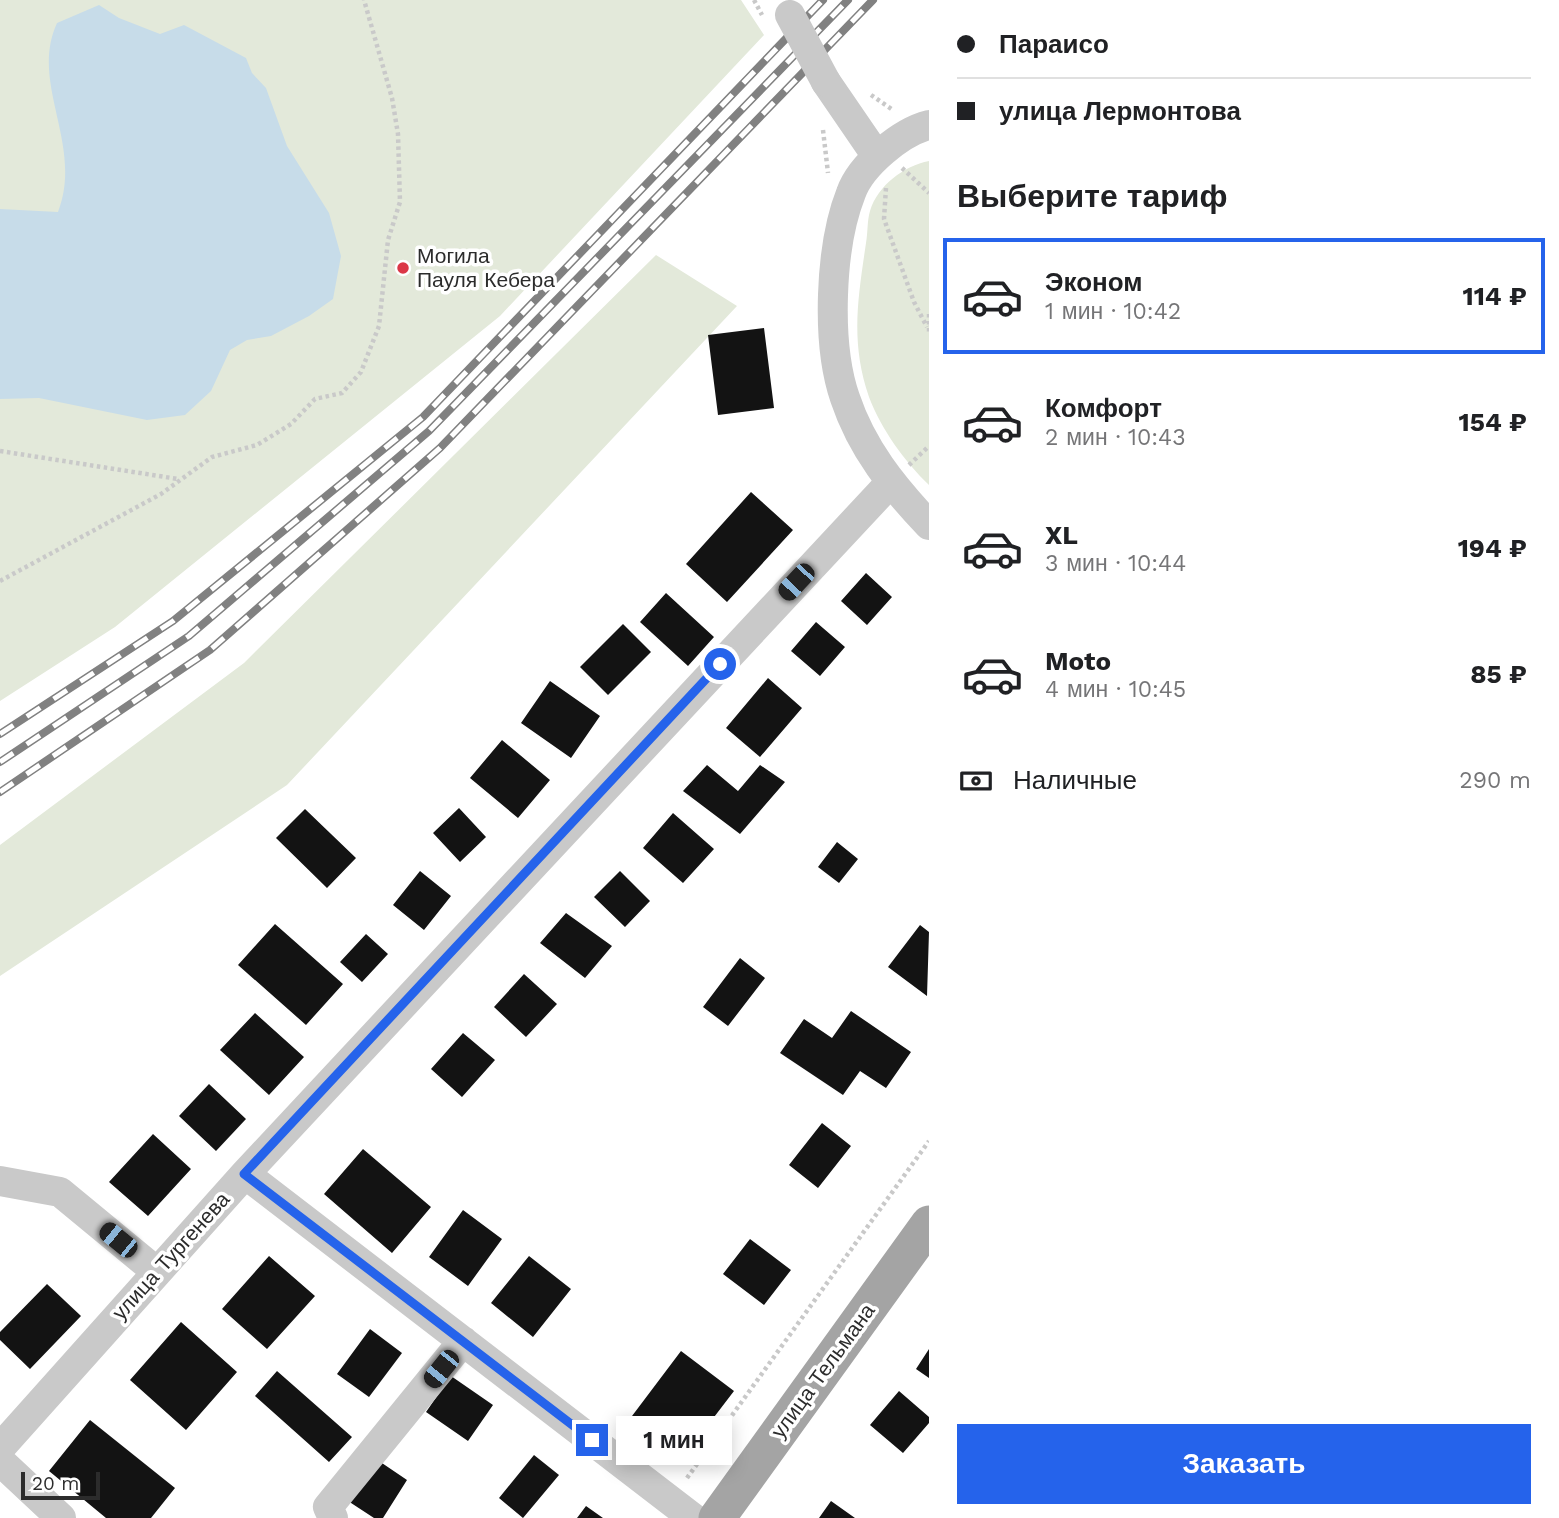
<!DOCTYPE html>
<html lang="ru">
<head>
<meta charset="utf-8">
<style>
	:root { --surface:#fff; --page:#f2f2f2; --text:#202124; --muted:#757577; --line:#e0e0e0; --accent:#2563eb }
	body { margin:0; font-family:"Work Sans",sans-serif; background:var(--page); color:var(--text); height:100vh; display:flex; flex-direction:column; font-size:26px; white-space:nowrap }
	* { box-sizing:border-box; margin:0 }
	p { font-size:23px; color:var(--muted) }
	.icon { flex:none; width:38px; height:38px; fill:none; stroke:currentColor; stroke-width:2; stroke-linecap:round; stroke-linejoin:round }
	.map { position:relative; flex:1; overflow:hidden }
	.details { display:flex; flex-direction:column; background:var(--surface); width:630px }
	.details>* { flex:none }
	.hud { display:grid; align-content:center; height:154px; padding:0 28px; background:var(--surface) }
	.scale { position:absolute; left:21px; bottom:18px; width:79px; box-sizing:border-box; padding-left:7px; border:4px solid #2c2c2c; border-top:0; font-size:19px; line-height:24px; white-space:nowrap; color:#2c2c2c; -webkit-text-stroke:5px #fff; paint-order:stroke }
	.end { position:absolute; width:32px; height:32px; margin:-16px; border:9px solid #2563eb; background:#fff; box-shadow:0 0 0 4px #fff }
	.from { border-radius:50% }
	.bubble { position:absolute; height:49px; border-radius:0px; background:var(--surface); box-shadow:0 4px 18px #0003; font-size:23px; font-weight:700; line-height:49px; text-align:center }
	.car { position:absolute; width:21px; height:42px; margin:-21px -10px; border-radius:9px; box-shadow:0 0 5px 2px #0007; background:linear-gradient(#222 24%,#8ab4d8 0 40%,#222 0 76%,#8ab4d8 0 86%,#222 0) }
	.hud b { display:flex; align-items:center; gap:24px; height:66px; font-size:26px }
	.hud b+b { border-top:2px solid var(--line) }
	.hud i { width:18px; height:18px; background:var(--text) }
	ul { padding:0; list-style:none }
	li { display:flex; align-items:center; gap:21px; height:116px; margin:0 14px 10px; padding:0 14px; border:4px solid transparent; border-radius:0px }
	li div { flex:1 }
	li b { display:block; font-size:26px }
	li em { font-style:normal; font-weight:700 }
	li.on { border-color:var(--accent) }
	li>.icon { width:63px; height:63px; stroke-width:1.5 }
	h2 { padding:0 28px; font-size:32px; line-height:84px }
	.pay { display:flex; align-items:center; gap:18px; height:77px; padding:0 28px; font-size:26px }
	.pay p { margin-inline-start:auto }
	.action { display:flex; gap:14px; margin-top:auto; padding:14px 28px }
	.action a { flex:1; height:80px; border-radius:0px; background:var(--accent); color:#fff; font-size:28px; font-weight:700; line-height:80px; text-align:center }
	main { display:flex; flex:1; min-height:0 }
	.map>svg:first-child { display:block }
	.green { fill:#e3e9da }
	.water { fill:#c7dce9 }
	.building { fill:#131313 }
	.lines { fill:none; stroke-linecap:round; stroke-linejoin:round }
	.path { stroke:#c9c9c9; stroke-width:4.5; stroke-dasharray:3.5 3.5; stroke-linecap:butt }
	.minor { stroke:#c9c9c9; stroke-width:30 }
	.major { stroke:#a4a4a4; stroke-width:37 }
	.rail-casing { stroke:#818181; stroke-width:8 }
	.rail { stroke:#fff; stroke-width:5; stroke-dasharray:16; stroke-linecap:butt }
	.minor-bridge { stroke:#c9c9c9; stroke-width:30 }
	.route { stroke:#2563eb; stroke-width:9 }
	.poi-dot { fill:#db3747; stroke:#fff; stroke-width:2.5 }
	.labels { text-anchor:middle; stroke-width:7; stroke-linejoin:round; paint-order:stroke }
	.poi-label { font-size:21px; fill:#2c2c2c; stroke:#fff; text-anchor:start }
	.street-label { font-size:21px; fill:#2c2c2c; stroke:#fff }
</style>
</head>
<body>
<main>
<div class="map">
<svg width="929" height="1518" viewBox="0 0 929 1518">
	<rect width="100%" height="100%" fill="#fff"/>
	<path class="green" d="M0 0H741L764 35 500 316 115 627 0 701Z
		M929 161V485C905 462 881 429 869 397 850 342 858 298 866 243 868 232 867 221 870 211 878 185 904 166 929 161Z
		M656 255 737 306 287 785 0 976V845L244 663Z"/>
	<path class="water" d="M99 5 119 18 160 34 184 25 246 58 252 73 266 88 287 146 329 213 341 256 333 299 309 316 271 336 247 340 230 350 211 391 185 415 147 420 39 398 0 399V209L58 212C84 144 29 84 57 23Z"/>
	<path class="building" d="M764 328 774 408 718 415 708 335Z
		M751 492 793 530 727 602 686 564Z
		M866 573 892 597 867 625 841 601Z
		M666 593 714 637 688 666 640 622Z
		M816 622 845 647 820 676 791 651Z
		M623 624 651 652 608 695 580 667Z
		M768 678 802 708 760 757 726 728Z
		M550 681 600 716 571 758 521 723Z
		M502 740 550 780 518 818 470 778Z
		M707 765 738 791 760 765 785 782 740 834 683 791Z
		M459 808 486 837 460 862 433 833Z
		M305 809 356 858 327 888 276 838Z
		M673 813 714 849 683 883 643 848Z
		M837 842 858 859 839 883 818 867Z
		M420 871 451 896 424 930 393 905Z
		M620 871 650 901 625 927 594 897Z
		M566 913 612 946 585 978 540 943Z
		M275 924 343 984 306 1025 238 965Z
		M920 925 929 932 927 996 888 967Z
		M366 934 388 954 362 982 340 962Z
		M740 958 765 978 728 1026 703 1007Z
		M524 974 557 1004 526 1037 494 1007Z
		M851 1011 911 1052 886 1088 860 1071 843 1095 780 1053 804 1019 832 1038Z
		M255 1013 304 1057 269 1095 220 1050Z
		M463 1033 495 1060 462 1097 431 1069Z
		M209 1084 246 1119 216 1151 179 1116Z
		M822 1123 851 1146 818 1188 789 1165Z
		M153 1134 191 1169 148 1216 109 1182Z
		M363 1149 431 1207 392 1253 324 1194Z
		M463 1210 502 1239 468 1286 429 1257Z
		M750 1239 791 1270 764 1305 723 1274Z
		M269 1256 315 1296 267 1349 222 1309Z
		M529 1256 571 1289 533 1337 491 1303Z
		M47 1284 81 1316 30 1369 0 1340V1332Z
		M181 1322 237 1372 186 1430 130 1380Z
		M370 1329 402 1353 369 1397 337 1374Z
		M929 1349V1378L916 1369Z
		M681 1351 734 1391 682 1459 629 1420Z
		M277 1371 352 1437 329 1462 255 1396Z
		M451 1376 493 1405 468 1441 426 1412Z
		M899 1391 929 1417V1423L903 1453 870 1425Z
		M90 1420 175 1488 151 1518H106L49 1471Z
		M534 1455 559 1475 523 1518 499 1498Z
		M376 1459 407 1480 383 1518H374L348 1501Z
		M831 1501 855 1518H819Z
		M586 1506 603 1518H577Z"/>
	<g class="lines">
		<path class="path" d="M754 0 762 15
			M871 95 893 110
			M823 130 828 173
			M902 168 929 193
			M886 188 884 219 914 302 927 327
			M929 314V333
			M0 451 178 479
			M909 465 929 446
			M0 581 161 494 212 457 257 445 291 424 315 399 342 393 361 372 379 326 388 240 400 202 398 134 392 98 364 0
			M687 1478 929 1141"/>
		<path class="minor" d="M826 82 876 155
			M929 125C901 132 861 165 851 193 830 246 826 343 845 398 862 449 893 487 929 525
			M245 1174 693 1518
			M0 1181 60 1192 157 1272
			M0 1448 245 1174 890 483
			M0 1461 61 1518
			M333 1518 328 1507 463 1341"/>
		<path class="major" d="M717 1518 929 1224"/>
		<g class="rail-casing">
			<path id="rail" d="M0 734 173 621 423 417 823 0
				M0 762 189 636 429 431 848 0
				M0 792 210 650 440 448 873 0"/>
		</g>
		<use href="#rail" class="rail"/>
		<path class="minor-bridge" d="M790 15 826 82"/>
	</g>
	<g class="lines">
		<path class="route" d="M592 1440 244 1174 720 664"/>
	</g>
	<circle class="poi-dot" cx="403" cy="268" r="7"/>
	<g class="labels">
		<g class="poi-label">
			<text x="417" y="263">Могила<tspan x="417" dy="24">Пауля Кебера</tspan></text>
		</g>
		<g class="street-label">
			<text transform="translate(171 1256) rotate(-48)" y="7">улица Тургенева</text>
			<text transform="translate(823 1371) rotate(-54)" y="7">улица Тельмана</text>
		</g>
	</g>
</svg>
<div class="scale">20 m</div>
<i class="end from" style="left:720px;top:664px"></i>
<i class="end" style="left:592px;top:1440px"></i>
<div class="bubble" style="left:616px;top:1416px;width:116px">1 мин</div>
<i class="car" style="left:796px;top:582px;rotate:223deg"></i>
<i class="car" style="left:118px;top:1240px;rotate:309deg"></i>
<i class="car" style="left:441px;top:1369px;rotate:219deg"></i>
</div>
<section class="details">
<div class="hud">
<b><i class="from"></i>Параисо</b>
<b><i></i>улица Лермонтова</b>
</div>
<h2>Выберите тариф</h2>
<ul>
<li class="on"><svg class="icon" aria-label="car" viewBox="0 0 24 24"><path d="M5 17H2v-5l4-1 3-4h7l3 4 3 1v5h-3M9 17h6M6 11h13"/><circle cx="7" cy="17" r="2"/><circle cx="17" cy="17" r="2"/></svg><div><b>Эконом</b><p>1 мин · 10:42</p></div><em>114 ₽</em></li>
<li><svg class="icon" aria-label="car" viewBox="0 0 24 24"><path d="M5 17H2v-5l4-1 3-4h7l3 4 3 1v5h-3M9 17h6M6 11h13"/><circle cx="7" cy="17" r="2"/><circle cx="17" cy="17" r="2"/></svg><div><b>Комфорт</b><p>2 мин · 10:43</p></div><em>154 ₽</em></li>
<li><svg class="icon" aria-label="car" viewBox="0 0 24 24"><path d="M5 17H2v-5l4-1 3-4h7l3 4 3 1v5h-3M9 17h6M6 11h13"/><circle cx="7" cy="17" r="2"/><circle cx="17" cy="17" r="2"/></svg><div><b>XL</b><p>3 мин · 10:44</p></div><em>194 ₽</em></li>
<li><svg class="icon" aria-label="car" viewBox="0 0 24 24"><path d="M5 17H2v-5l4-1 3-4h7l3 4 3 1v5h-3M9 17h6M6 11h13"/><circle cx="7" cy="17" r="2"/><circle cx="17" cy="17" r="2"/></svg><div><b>Moto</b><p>4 мин · 10:45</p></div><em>85 ₽</em></li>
</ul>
<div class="pay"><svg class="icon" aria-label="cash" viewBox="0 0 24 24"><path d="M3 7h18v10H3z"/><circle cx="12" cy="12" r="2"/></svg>Наличные<p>290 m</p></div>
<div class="action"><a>Заказать</a></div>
</section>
</main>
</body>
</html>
